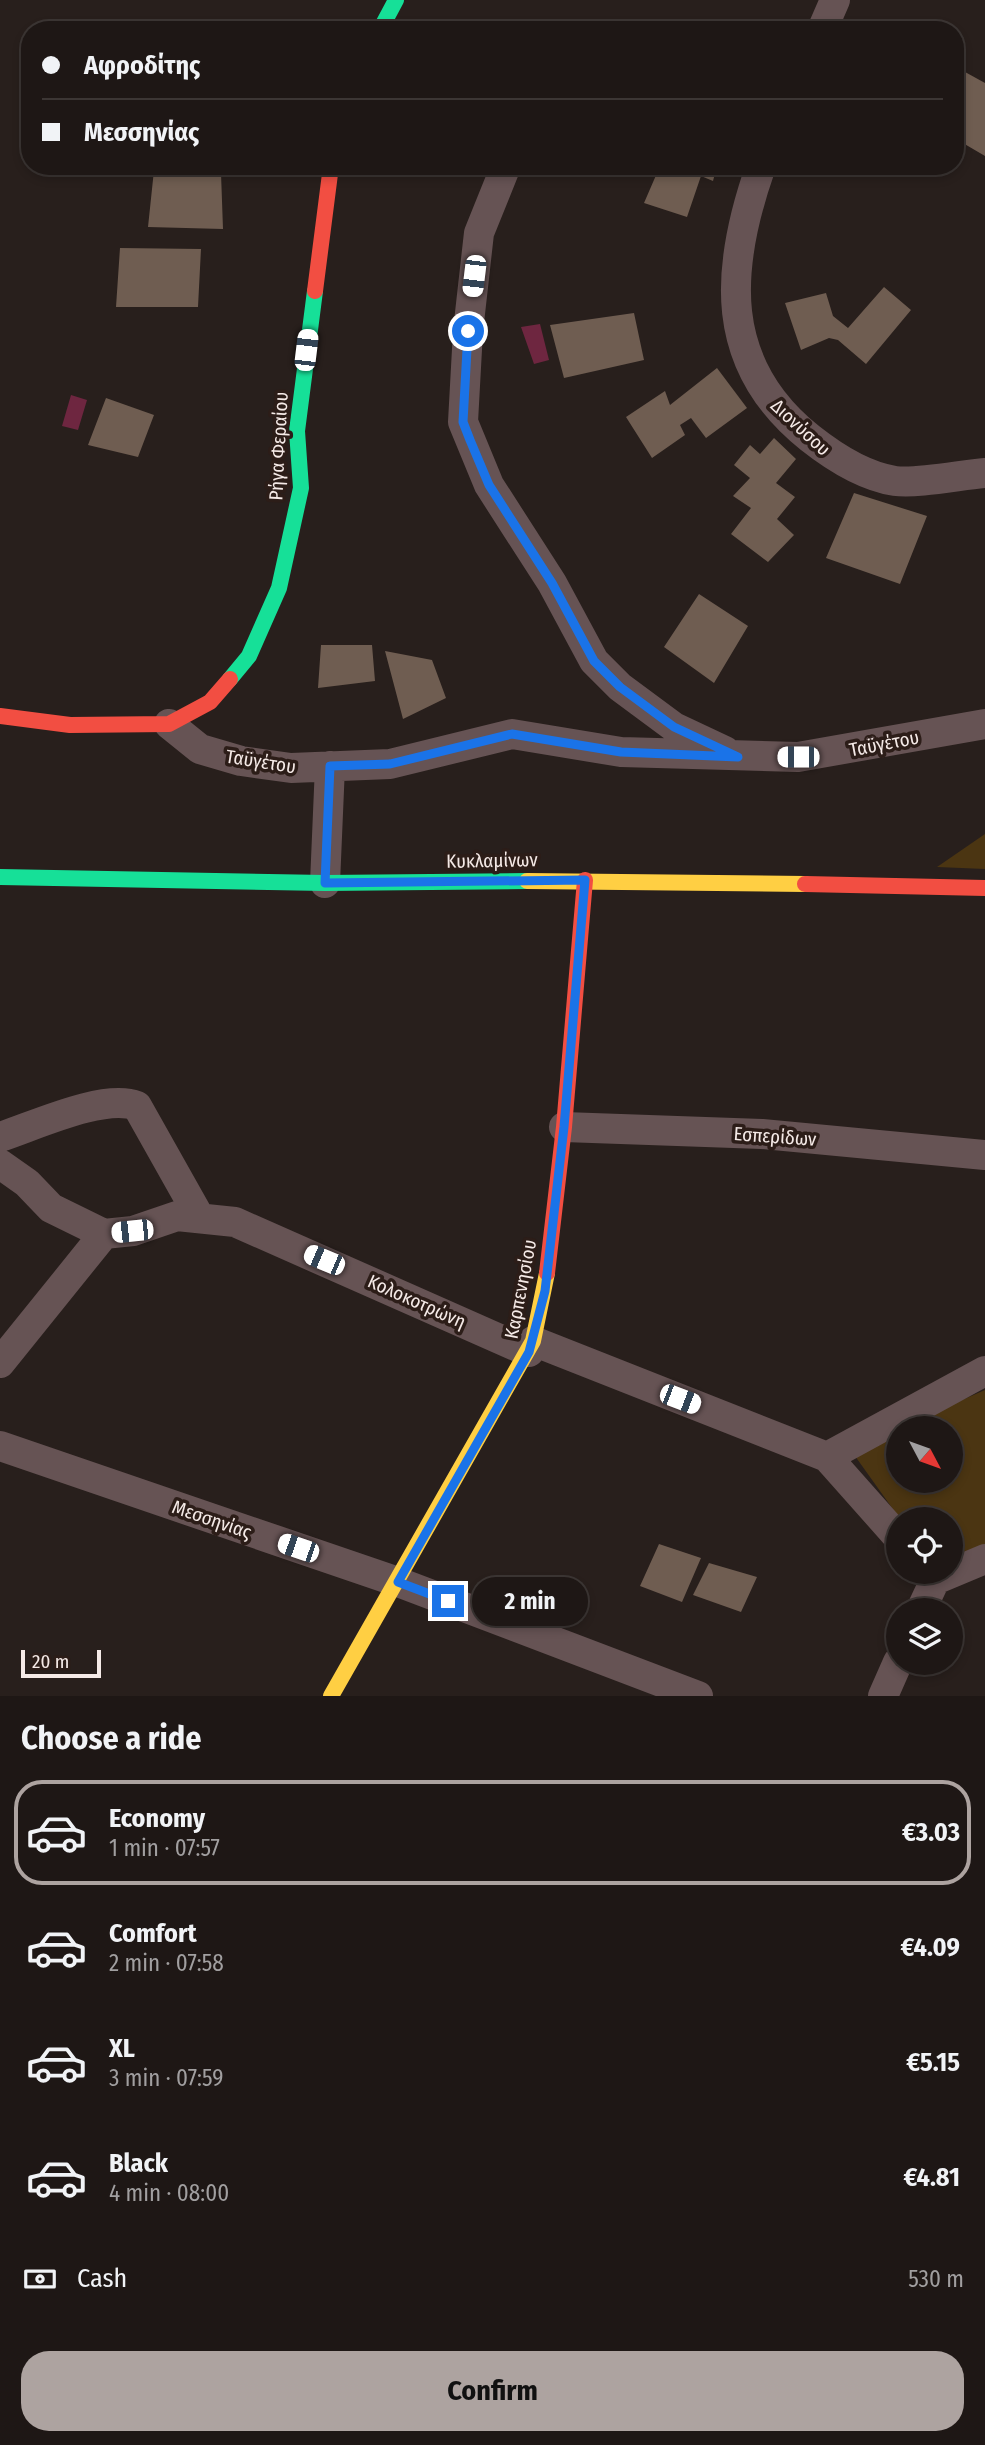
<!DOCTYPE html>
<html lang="en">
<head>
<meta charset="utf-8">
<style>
	:root { --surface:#1e1715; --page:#2b2422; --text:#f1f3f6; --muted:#a19fa0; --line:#3c3634; --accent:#ada3a0 }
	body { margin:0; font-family:"Fira Sans Condensed",sans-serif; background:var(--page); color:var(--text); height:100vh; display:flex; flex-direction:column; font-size:26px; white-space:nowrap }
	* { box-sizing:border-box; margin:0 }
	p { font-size:23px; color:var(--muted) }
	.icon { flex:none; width:38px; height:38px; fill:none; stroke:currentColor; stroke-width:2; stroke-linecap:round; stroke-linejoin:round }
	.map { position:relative; height:1696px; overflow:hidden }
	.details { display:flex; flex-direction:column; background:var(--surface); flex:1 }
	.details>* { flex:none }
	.guide { position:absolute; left:21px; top:21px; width:943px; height:154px; border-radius:28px; box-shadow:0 4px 10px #0003,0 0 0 2px var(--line); display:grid; align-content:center; height:154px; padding:0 21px; background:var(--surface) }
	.needle { width:46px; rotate:131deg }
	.controls { position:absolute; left:886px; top:1416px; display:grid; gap:14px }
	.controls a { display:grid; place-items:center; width:77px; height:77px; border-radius:50%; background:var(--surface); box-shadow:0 4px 10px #0003,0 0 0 2px var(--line); font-size:35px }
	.scale { position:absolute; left:21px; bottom:18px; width:80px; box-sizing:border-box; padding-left:7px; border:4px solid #f5eae7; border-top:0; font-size:19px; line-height:24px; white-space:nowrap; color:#f5eae7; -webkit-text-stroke:5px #2c1d18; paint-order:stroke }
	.end { position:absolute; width:32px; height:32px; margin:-16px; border:9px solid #1a73e8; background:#fff; box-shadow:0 0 0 4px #fff }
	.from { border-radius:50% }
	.bubble { position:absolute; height:49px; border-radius:24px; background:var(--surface); box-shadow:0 4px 10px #0003,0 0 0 2px var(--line); font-size:23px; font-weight:700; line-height:49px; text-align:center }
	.car { position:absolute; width:21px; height:42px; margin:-21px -10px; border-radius:9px; box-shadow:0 0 5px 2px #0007; background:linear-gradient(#fff 24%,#345 0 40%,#fff 0 76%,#345 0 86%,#fff 0) }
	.guide b { display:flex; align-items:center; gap:24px; height:66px; font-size:26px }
	.guide b+b { border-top:2px solid var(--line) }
	.guide i { width:18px; height:18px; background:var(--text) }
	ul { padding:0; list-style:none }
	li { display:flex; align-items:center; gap:21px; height:105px; margin:0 14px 10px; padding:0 7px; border:4px solid transparent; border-radius:28px }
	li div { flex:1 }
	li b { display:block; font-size:26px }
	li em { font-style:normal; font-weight:700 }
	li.selected { border-color:var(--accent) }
	li>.icon { width:63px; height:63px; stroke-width:1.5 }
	h2 { padding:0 21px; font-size:32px; line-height:84px }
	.pay { display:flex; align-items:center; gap:18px; height:77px; padding:0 21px; font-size:26px }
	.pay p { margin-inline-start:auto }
	.action { display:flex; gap:14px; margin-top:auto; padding:14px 21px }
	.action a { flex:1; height:80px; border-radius:28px; background:var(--accent); color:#111; font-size:28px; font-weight:700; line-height:80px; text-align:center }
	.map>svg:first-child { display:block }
	.green { fill:#4b3512 }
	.water { fill:#6e2640 }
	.building { fill:#6f5d51 }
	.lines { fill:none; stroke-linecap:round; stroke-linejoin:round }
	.street { stroke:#665354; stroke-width:30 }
	.fast { stroke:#16e098; stroke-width:16 }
	.slow { stroke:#ffcf43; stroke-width:16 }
	.jam { stroke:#f24e42; stroke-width:16 }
	.route { stroke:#1a73e8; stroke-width:9 }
	.labels { text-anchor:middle; stroke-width:7; stroke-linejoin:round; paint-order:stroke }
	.street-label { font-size:19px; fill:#f5eae7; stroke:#2c1d18 }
</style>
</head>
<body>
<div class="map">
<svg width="985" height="1696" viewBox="0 0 985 1696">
	<rect width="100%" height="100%" fill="#281f1c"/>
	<path class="green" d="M985 834V869L937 867Z
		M985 1390V1545L950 1557V1519H900L850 1449 898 1428V1480H950V1428H898Z"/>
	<path class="water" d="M540 324 549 360 534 364 521 327Z
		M71 395 87 400 78 430 62 426Z"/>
	<path class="building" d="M956 67 985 83V156L956 139Z
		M660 166H717L713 181 701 176 687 217 644 203Z
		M154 170 221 173 223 229 148 227Z
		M120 248 201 249 198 307H116Z
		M884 287 911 310 866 364 838 340 829 338 801 350 785 303 826 293 833 316 848 328Z
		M634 313 644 360 564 378 550 325Z
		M717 368 747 408 706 438 691 418 680 425 685 435 652 458 626 417 665 391 670 405Z
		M106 398 154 415 138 457 88 445Z
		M774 438 796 459 776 483 795 497 777 519 794 535 768 562 731 534 751 508 733 496 750 478 734 465 750 445 760 454Z
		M854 493 927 516 900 584 826 558Z
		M699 594 748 626 714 683 664 647Z
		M321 645H372L375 681 318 688Z
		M385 651 432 660 446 698 403 719Z
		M659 1544 701 1558 682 1602 640 1586Z
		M709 1563 757 1577 741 1612 693 1595Z"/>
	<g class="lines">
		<path class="street" d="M822 30 835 0
			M506 166 479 233 468 331 463 422 489 485 552 583 594 661 620 687 674 727 725 751
			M761 166C725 268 717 364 810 438 834 457 863 476 895 481 917 484 961 475 985 473
			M169 724 200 749 241 761 291 768 390 764 512 734 621 752 798 757 985 724
			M325 883 330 766
			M564 1127 762 1134 985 1155
			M0 1137C34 1126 104 1093 137 1106L200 1218
			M0 1164 27 1183 51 1208 104 1234 133 1231 177 1216 235 1222 529 1352
			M533 1341 827 1457 898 1537
			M0 1363 104 1234
			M0 1446 398 1582 698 1696
			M827 1457 985 1371
			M928 1572 935 1580 985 1559
			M921 1610 935 1580
			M883 1696 898 1662"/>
		<path class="fast" d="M380 30 396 0
			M230 679 249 656 279 588 301 488 297 431 315 291
			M0 877 325 883 527 881"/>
		<path class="slow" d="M527 881 805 884
			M331 1696 533 1341 547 1273"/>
		<path class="jam" d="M315 291 331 166
			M0 716 70 725 169 724 210 702 230 679
			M805 884 985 888
			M547 1273 564 1127 585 880"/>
	</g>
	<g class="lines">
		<path class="route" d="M448 1601 398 1582 529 1352 545 1291 564 1127 585 880 325 883 330 766 390 764 512 734 621 752 738 757 674 727 620 687 594 661 552 583 489 485 470 440 463 422 468 331"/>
	</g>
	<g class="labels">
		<g class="street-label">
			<text transform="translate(801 427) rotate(43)" y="7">Διονύσου</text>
			<text transform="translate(278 446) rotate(-87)" y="7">Ρήγα Φεραίου</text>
			<text transform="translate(884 743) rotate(-11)" y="7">Ταϋγέτου</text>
			<text transform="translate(261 761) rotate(9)" y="7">Ταϋγέτου</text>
			<text transform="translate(492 860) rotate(-1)" y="7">Κυκλαμίνων</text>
			<text transform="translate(775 1136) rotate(4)" y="7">Εσπερίδων</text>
			<text transform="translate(520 1289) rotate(-79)" y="7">Καρπενησίου</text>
			<text transform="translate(417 1301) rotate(24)" y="7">Κολοκοτρώνη</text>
			<text transform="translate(212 1519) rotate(19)" y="7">Μεσσηνίας</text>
		</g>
	</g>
</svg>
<div class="controls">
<a><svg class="needle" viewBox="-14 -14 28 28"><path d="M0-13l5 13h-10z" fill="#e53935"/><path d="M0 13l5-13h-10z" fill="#a19fa0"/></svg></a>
<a><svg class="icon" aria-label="locate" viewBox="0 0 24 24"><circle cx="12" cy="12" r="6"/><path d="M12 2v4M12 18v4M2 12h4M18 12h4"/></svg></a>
<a><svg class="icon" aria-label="layers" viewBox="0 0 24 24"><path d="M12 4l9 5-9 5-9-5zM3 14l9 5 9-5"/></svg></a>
</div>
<div class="scale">20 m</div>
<i class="end from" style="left:468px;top:331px"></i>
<i class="end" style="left:448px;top:1601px"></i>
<div class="bubble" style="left:472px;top:1577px;width:116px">2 min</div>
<i class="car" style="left:474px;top:276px;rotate:187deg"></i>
<i class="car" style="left:306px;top:350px;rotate:7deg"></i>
<i class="car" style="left:798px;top:757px;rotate:270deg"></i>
<i class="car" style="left:132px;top:1231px;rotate:264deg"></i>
<i class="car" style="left:324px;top:1260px;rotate:293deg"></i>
<i class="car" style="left:680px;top:1399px;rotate:111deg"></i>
<i class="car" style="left:298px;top:1548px;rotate:289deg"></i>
<div class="guide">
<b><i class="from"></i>Αφροδίτης</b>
<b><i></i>Μεσσηνίας</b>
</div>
</div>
<section class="details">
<h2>Choose a ride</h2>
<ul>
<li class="selected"><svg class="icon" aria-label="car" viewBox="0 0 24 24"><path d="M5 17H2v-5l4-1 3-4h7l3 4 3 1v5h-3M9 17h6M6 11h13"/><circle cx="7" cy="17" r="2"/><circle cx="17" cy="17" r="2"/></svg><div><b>Economy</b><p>1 min · 07:57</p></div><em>€3.03</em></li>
<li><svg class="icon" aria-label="car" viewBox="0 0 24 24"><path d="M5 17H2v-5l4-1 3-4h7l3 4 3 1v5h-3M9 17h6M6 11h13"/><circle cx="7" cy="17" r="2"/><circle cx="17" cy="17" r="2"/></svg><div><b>Comfort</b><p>2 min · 07:58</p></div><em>€4.09</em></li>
<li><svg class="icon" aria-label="car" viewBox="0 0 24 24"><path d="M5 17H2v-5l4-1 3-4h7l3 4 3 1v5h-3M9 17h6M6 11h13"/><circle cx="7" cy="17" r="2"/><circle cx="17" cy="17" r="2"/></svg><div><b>XL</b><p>3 min · 07:59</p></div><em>€5.15</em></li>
<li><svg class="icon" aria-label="car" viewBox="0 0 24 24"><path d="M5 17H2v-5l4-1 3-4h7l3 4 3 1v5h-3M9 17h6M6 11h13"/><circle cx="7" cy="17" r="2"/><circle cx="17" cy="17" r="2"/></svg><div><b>Black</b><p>4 min · 08:00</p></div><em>€4.81</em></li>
</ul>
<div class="pay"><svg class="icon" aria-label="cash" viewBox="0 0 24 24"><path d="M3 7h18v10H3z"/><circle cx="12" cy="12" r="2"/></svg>Cash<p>530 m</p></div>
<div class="action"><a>Confirm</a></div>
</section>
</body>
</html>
